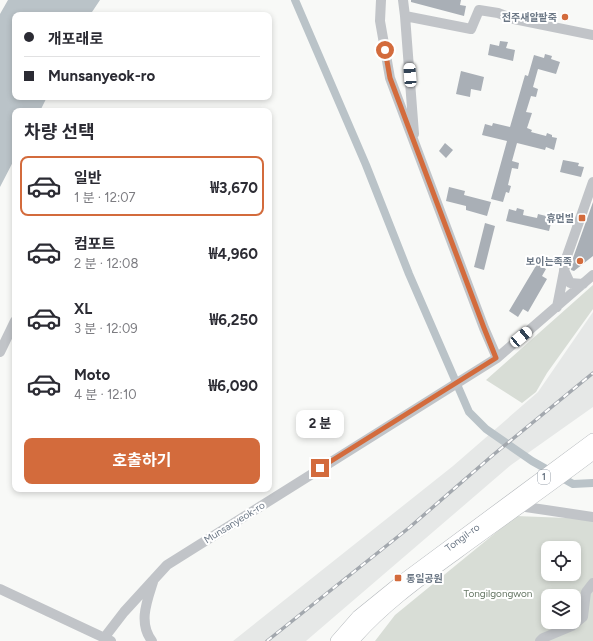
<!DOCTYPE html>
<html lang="ko">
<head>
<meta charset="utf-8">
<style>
	:root { --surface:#fff; --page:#f2f2f3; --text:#2b2b33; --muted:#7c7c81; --line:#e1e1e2; --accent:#d36b3c }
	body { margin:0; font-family:Figtree,"Noto Sans KR",sans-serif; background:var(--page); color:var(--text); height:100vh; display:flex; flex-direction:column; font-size:15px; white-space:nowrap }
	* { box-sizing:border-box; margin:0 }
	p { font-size:13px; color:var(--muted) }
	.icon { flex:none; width:22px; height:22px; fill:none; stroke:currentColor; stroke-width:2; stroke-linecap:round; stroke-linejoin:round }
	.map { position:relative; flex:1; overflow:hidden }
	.side { position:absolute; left:12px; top:108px; width:260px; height:384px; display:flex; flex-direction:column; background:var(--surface); border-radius:8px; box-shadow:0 2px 6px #0003 }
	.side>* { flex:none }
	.banner { position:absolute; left:12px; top:12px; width:260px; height:88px; border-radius:8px; box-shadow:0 2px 6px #0003; display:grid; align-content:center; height:88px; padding:0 12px; background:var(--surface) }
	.fabs { position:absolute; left:541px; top:541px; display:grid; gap:8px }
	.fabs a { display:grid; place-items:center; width:40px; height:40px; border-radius:8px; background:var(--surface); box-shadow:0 2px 6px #0003; font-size:20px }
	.end { position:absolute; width:18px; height:18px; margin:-9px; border:5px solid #d36b3c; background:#fff; box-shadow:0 0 0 2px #fff }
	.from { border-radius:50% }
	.bubble { position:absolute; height:28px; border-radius:8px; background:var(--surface); box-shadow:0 2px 6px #0003; font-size:13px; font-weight:700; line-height:28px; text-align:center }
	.car { position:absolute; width:12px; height:24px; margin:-12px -6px; border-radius:5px; box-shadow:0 0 3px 1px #0007; background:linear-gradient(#fff 24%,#345 0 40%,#fff 0 76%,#345 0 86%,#fff 0) }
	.banner b { display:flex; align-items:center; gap:14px; height:38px; font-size:15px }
	.banner b+b { border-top:1px solid var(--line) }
	.banner i { width:10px; height:10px; background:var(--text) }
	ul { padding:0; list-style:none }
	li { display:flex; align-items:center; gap:12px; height:60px; margin:0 8px 6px; padding:0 4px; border:2px solid transparent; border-radius:8px }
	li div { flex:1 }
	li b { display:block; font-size:15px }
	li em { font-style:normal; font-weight:700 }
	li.active { border-color:var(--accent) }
	li>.icon { width:36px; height:36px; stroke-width:1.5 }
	h2 { padding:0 12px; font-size:18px; line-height:48px }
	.primary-button { display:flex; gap:8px; margin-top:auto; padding:8px 12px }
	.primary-button a { flex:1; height:46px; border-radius:8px; background:var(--accent); color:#fff; font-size:16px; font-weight:700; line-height:46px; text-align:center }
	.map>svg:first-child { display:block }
	.built { fill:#e6e8e7 }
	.green { fill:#d8ddd6; fill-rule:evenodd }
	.water { fill:#bac3c8 }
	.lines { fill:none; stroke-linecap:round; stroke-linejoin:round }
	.canal { stroke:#bac3c8; stroke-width:8 }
	.building { fill:#a9afb6 }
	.major-casing { stroke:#b4b8bc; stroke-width:14 }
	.minor { stroke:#c1c4c8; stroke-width:10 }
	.major { stroke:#fff; stroke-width:13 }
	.rail-casing { stroke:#a3a8ae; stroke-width:3.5 }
	.rail { stroke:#fff; stroke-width:2; stroke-dasharray:6; stroke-linecap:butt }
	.route { stroke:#d36b3c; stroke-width:5 }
	.poi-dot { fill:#d36b3c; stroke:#fff; stroke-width:1.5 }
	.labels { text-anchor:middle; stroke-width:4; stroke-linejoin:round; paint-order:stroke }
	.shield { fill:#fff; stroke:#97a0aa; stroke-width:1 }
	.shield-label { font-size:9px; font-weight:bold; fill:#6b7785 }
	.poi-label { font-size:10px; font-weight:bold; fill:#6b7785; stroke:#fff; text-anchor:end }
	.street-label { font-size:10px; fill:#6b7785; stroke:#fff }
	.park-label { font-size:10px; fill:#667765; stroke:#fff }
</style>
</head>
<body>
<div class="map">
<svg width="593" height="641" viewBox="0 0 593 641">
	<rect width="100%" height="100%" fill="#f8f9f7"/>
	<path class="built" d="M593 312V407L511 465 306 641H233L453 466 538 392Z"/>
	<path class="green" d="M593 285V309L547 373 536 392 522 403 486 380Z
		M516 516 593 519V641H375L395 615ZM548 548H574V574H548ZM548 596H574V622H548Z"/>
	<path class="water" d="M8 0H100L90 15H15V97H47L40 111H15V158L0 187V14Z"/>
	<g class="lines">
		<path class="canal" d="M295 0 366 165 409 274 469 412 486 429 532 461 573 484 593 483"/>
	</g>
	<path class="building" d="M411 0H461L460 5 466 6 464 16 411 2Z
		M500 41 508 42 506 48 515 50 513 61 488 55 490 44 499 46Z
		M545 54 552 56 551 59 560 62 556 74 538 69 533 87 538 89 536 97 531 96 526 112 532 113 527 128 532 130 531 132 546 136 547 133 552 135V137L557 138 554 150 546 147 545 150 517 143 512 161 519 163 518 169 512 168 508 185 511 186 509 193 506 192 503 202 491 199 507 141 482 135 485 124 492 126 493 123 510 127 525 75 528 76 534 55 544 58Z
		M461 71 484 77 481 91 471 89 470 97 456 94Z
		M445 143 453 150 446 158 439 151Z
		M563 160 579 163 578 166 584 167 581 177 560 172Z
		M449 187 465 191 464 195 491 202 487 216 466 210V206L446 201Z
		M593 202V256L574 271 571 270 573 258Z
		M517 208 524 210 523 215 537 218 538 214 546 216V218L552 219 549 231 506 221 509 209 516 211Z
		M485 223 495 226 484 270 474 267Z
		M537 264 546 269 542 276 547 279 528 312 523 309 518 317 509 311Z"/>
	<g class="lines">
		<g class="major-casing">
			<path id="major" d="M337 641 358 617 400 583 593 440
				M352 641C382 606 420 579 457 552 502 519 548 487 593 453"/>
		</g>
		<path class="minor" d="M381 0 380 21 390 78 484 328 497 358
			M403 0 405 16 414 134
			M405 16 471 29 479 10 498 13 514 19 593 35
			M564 270 570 283 583 284
			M557 307 567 256 593 182
			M0 352 15 321
			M519 506 593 517
			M0 589 111 641
			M104 638 124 612 167 565 497 358 593 275
			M152 641C138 623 147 601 153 582
			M540 641 543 638 572 626 583 617 586 592 593 583"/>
		<use href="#major" class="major"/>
		<g class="rail-casing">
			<path id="rail" d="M267 641 410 527 493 455 593 373"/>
		</g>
		<use href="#rail" class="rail"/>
	</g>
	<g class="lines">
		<path class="route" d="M320 468 496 358 484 328 390 78 385 50"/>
	</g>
	<g class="poi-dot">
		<circle cx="565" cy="17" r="4"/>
		<rect x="578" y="214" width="8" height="8" rx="2"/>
		<circle cx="580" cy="261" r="4"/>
		<rect x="394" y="574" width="8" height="8" rx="2"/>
	</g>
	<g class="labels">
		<rect class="shield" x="538" y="470" width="12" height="14" rx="3"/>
		<g class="shield-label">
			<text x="544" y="480">1</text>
		</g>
		<g class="poi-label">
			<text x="557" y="21">전주새알팥죽</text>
			<text x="574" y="222">휴먼빌</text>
			<text x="572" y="265">보이는족족</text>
			<text x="406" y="582" text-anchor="start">통일공원</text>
		</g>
		<g class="street-label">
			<text transform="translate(234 522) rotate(-32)" y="4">Munsanyeok-ro</text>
			<text transform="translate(462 537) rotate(-36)" y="4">Tongil-ro</text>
		</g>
		<g class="park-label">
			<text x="498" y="597">Tongilgongwon</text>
		</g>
	</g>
</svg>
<div class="fabs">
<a><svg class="icon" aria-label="locate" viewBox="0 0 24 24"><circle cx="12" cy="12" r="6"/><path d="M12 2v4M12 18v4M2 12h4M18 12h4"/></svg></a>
<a><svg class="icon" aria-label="layers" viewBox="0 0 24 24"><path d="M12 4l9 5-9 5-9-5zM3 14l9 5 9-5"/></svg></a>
</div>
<i class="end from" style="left:385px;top:50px"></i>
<i class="end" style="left:320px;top:468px"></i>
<div class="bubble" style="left:296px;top:410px;width:48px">2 분</div>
<i class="car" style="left:410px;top:75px;rotate:356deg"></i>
<i class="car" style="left:521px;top:337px;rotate:50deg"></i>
<div class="banner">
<b><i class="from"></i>개포래로</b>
<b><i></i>Munsanyeok-ro</b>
</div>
<section class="side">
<h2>차량 선택</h2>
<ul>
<li class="active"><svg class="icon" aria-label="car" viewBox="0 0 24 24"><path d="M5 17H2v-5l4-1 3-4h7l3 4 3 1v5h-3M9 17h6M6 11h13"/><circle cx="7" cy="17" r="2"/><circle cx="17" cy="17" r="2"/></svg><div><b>일반</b><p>1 분 · 12:07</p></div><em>₩3,670</em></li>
<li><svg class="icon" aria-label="car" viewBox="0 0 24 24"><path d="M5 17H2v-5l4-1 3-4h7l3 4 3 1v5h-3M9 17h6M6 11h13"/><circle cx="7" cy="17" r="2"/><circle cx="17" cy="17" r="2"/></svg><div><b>컴포트</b><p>2 분 · 12:08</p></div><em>₩4,960</em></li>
<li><svg class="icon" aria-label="car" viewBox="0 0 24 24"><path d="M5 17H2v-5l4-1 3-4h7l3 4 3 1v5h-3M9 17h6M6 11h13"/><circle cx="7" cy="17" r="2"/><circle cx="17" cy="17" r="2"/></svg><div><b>XL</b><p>3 분 · 12:09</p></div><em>₩6,250</em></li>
<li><svg class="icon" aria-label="car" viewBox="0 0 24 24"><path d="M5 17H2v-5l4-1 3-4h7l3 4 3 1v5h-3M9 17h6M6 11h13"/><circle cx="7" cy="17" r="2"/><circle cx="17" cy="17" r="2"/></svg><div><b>Moto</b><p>4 분 · 12:10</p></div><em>₩6,090</em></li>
</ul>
<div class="primary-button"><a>호출하기</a></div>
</section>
</div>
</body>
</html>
